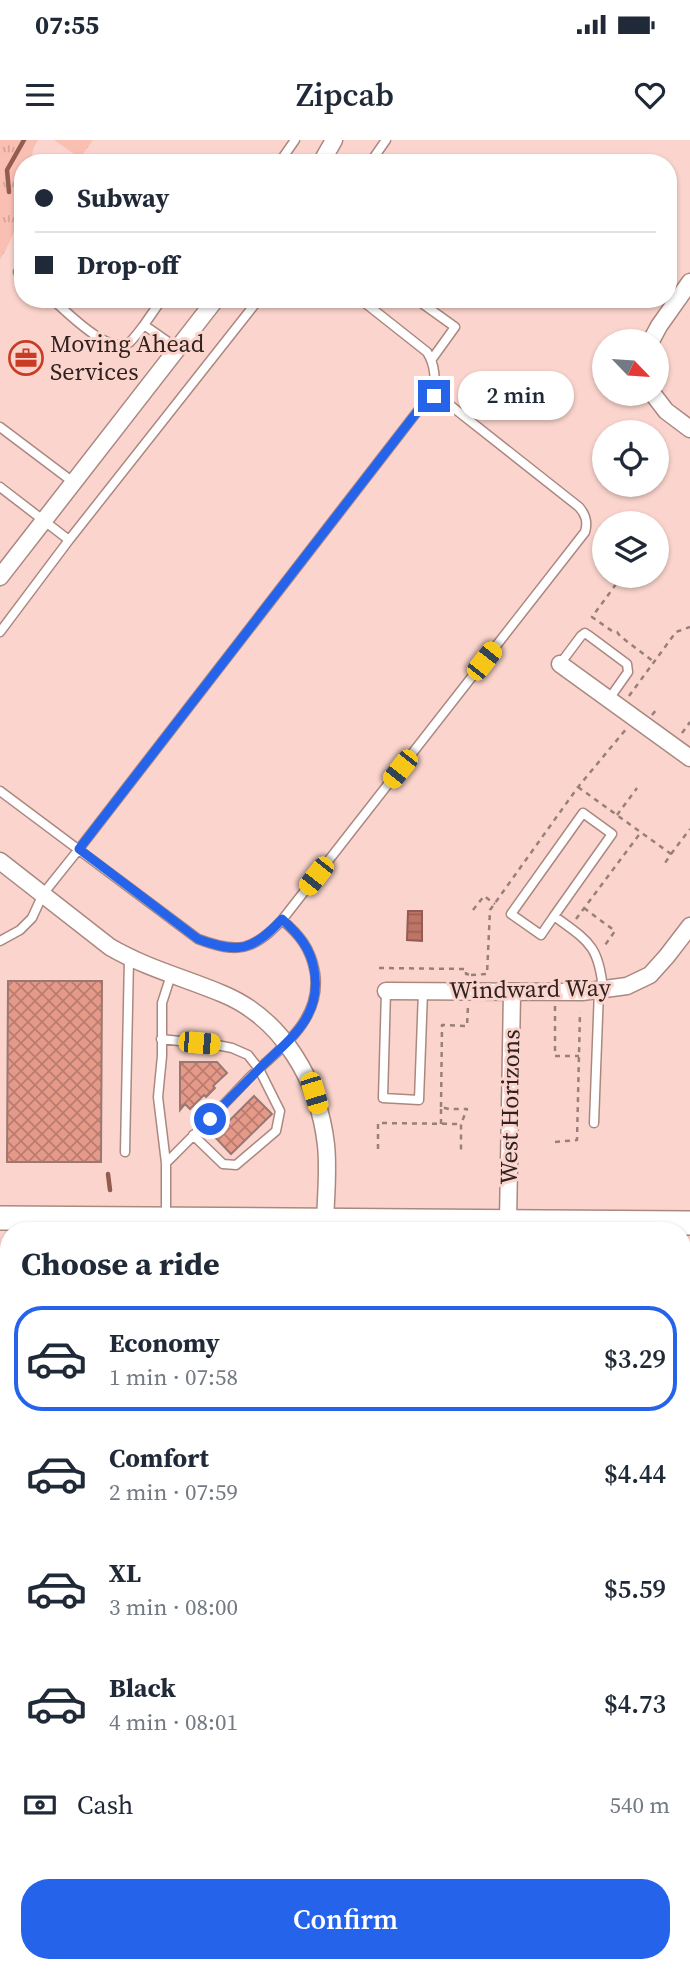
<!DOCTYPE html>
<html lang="en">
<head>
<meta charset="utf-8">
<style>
	:root { --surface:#fff; --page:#f6f6f7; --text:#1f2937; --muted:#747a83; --line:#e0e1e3; --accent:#2563eb }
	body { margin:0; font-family:"Source Serif 4",serif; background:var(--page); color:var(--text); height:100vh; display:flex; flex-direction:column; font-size:26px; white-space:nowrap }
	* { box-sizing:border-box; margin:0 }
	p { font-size:23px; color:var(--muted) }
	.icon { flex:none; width:38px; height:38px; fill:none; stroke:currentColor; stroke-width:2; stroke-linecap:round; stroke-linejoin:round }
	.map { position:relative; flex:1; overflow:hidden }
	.drawer { position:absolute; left:0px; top:1082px; width:691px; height:751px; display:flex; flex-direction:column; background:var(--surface); border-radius:28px 28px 0 0; box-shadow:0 2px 5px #0004 }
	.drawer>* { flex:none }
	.guide { position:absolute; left:14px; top:14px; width:663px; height:154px; border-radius:28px; box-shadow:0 2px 5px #0004; display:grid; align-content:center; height:154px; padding:0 21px; background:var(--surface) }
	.needle { width:46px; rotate:115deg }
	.fabs { position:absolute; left:592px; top:189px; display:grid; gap:14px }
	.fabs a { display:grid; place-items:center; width:77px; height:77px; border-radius:50%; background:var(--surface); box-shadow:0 2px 5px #0004; font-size:35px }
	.end { position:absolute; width:32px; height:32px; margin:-16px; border:9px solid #2563eb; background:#fff; box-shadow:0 0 0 4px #fff }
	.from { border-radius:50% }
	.bubble { position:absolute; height:49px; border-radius:24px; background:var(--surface); box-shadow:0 2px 5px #0004; font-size:23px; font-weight:600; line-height:49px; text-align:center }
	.car { position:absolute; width:21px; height:42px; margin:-21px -10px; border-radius:9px; box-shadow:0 0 5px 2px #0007; background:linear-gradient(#f5c518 24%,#345 0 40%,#f5c518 0 76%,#345 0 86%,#f5c518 0) }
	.guide b { display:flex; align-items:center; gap:24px; height:66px; font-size:26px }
	.guide b+b { border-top:2px solid var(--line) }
	.guide i { width:18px; height:18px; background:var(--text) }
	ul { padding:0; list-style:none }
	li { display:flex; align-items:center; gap:21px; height:105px; margin:0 14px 10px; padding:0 7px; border:4px solid transparent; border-radius:28px }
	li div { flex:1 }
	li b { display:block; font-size:26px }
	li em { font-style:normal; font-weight:600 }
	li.active { border-color:var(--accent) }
	li>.icon { width:63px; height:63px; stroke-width:1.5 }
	h2 { padding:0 21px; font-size:32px; line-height:84px }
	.pay { display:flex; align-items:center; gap:18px; height:77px; padding:0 21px; font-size:26px }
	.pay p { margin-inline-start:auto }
	.primary-button { display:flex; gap:14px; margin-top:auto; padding:14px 21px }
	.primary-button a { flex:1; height:80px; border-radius:28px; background:var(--accent); color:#fff; font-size:28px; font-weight:600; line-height:80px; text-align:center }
	.status { display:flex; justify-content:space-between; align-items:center; height:49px; padding:0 35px; background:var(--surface); direction:ltr }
	.status svg { height:19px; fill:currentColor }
	header { display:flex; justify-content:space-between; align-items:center; height:91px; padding:0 21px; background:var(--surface); font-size:32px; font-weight:600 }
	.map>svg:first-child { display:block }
	.grass { fill:url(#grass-tufts) }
	.forest { fill:url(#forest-crowns) }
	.water { fill:url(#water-rules); stroke:#935c51; stroke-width:2 }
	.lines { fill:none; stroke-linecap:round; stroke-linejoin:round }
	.stream { stroke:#935c51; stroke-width:4.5 }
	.building { fill:url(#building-cross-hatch); stroke:#9a7871; stroke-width:2 }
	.lane-casing { stroke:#aa8880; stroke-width:11 }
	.street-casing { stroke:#aa8880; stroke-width:19 }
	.secondary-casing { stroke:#aa8880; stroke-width:26 }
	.path { stroke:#997f7a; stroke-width:2.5; stroke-dasharray:5 5; stroke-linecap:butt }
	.lane { stroke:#fff; stroke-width:8 }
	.street { stroke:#fff; stroke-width:16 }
	.secondary { stroke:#fff; stroke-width:23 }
	.route { stroke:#2563eb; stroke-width:9 }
	.labels { text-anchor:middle; stroke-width:6; stroke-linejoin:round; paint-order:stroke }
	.poi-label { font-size:24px; fill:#2f221f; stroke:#fbd5cd; text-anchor:start }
	.street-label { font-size:24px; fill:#2f221f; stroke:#fbd5cd }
</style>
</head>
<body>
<div class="status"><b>07:55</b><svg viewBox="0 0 49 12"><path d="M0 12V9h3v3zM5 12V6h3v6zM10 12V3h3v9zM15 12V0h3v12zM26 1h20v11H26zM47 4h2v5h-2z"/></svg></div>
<header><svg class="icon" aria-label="menu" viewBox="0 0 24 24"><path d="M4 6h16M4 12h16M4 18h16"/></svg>Zipcab<svg class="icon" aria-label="heart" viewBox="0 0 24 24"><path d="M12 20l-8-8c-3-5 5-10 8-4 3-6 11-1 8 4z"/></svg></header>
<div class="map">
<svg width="690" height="1832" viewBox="0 0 690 1832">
	<defs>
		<pattern id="grass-tufts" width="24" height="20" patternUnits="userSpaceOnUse" patternTransform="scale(1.75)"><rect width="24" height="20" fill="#f9bfb2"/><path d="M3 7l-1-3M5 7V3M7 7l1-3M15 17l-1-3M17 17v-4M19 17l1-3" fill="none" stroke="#d6a499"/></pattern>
		<pattern id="forest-crowns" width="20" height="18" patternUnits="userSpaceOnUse" patternTransform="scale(1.75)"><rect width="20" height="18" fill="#f9bfb2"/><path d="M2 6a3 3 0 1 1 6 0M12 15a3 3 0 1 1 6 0" fill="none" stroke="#d6a499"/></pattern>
		<pattern id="water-rules" width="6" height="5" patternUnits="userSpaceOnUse" patternTransform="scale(1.75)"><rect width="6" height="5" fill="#be7566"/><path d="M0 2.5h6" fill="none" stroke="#9b6053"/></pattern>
		<pattern id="building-cross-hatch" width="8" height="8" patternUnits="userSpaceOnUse" patternTransform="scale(1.75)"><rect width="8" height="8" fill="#e59989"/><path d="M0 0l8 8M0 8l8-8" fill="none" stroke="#ba7c6f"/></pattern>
	</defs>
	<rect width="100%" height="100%" fill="#fbd5cd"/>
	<path class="grass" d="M0 0H38L34 7 30 23H23C23 57 20 91 0 119Z
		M54 0H93L80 18Z
		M20 1824H215L213 1832H19Z"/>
	<path class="forest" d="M9 1407V1824H20L19 1832H0V1581L4 1573Z
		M690 1781V1832H639L649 1824H682L683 1791Z"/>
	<path class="water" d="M408 771H422V801L407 800Z"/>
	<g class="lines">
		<path class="stream" d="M9 52 7 30 24 0
			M108 1034 110 1050
			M0 1628 9 1615
			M689 1832H690"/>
	</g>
	<path class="building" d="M8 841H102L101 1022H7Z
		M180 922H217L227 933 213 946 215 948 206 957 204 955 190 969 185 964 180 970Z
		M254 956 272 974 231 1014 214 996Z"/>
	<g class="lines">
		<g class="lane-casing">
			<path id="lane" d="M279 23 295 0
				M370 23 386 0
				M18 132 23 135
				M52 159C67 172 110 217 130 202 135 197 140 190 144 185L177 208
				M360 159 427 212C436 226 435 240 434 256
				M416 159 455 187 432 219
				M144 185 162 159
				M0 287 73 342
				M0 347 69 400
				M0 492 69 400 259 159
				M560 524 581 496 585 493 588 495 627 524 628 532 609 559
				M0 651 198 799C238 814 253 811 282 780L585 392C588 382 586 375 579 367L441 258 434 256 427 259 79 709 43 754 32 778 20 790 0 801
				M554 776 612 694 583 673 511 774 541 795 554 776C588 801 599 805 603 850
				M386 851 383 958 419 960 423 851
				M161 899 217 905 232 908 248 915 259 929 280 971 276 991 236 1025 223 1024 193 995
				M594 983 599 850
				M125 1012 129 818
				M166 1023C194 995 222 967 249 938 279 909 322 881 315 833 311 809 300 795 282 780
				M166 1075V1023L158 957 162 916V863L171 835
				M682 1133H690
				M542 1824 549 1831 554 1832
				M604 1832H613L620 1824"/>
		</g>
		<g class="street-casing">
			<path id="street" d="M321 23 334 0
				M651 201 659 186 690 142
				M653 254 666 271 690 289
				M0 437 216 159
				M560 524 690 618
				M0 721 110 807C146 828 185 838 223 854 283 879 319 942 326 1005 329 1033 325 1062 325 1090
				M386 851 582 852 627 846 650 835 667 816 690 786
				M508 1082 512 853
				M682 1544 690 1545
				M238 1832 240 1824
				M451 1832 452 1824"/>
		</g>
		<g class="secondary-casing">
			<path id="secondary" d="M0 1078 690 1083"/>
		</g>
		<path class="path" d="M622 436 592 477 612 491 617 492 620 496 654 522
			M629 556 676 492 690 487
			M652 575 657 569
			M682 593 690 582
			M578 647 671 714 665 723
			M617 675 637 648
			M671 714 690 689
			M584 768 615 791 603 808
			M473 770 484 756 495 764
			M576 779 641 692
			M379 828 466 829V834L471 835
			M471 835 487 834 490 770 578 647 627 588
			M555 866V916H579
			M441 967 442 885 467 886 468 866
			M441 984V967L449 969H467L461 984V1011
			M555 1002 577 1000 580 872
			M378 1009V983L461 984"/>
		<use href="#lane" class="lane"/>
		<use href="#street" class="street"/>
		<use href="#secondary" class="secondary"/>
	</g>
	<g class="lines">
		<path class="route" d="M210 979C226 962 243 945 260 928 290 899 323 876 314 829 310 807 298 794 282 779 253 811 238 814 198 799L79 709 427 259 434 256"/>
	</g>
	<defs>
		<g id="office-ring" transform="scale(1.75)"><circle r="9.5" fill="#fbd5cd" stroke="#c73c23" stroke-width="1.5"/><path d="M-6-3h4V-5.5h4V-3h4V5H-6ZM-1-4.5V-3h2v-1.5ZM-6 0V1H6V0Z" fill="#c73c23"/></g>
	</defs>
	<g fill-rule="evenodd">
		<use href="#office-ring" x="26" y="218"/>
	</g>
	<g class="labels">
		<g class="poi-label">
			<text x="50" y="212">Moving Ahead<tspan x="50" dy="28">Services</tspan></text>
		</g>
		<g class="street-label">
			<text transform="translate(530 849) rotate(-1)" y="8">Windward Way</text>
			<text transform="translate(510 967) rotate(-89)" y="8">West Horizons</text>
		</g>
	</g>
</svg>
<div class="fabs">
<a><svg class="needle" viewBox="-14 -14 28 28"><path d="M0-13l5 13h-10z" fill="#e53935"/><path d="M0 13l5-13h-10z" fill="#747a83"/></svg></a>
<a><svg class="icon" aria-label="locate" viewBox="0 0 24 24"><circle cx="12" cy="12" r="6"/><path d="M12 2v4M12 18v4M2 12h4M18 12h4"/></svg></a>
<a><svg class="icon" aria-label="layers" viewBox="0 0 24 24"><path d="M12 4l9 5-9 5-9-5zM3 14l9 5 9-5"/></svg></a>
</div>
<i class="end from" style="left:210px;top:979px"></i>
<i class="end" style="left:434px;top:256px"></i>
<div class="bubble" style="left:458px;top:231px;width:116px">2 min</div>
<i class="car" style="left:484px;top:521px;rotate:38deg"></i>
<i class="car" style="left:400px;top:629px;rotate:218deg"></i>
<i class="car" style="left:316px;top:736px;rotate:218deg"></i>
<i class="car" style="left:199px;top:903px;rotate:95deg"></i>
<i class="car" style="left:314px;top:953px;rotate:163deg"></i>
<div class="guide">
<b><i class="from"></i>Subway</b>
<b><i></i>Drop-off</b>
</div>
<section class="drawer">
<h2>Choose a ride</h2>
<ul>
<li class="active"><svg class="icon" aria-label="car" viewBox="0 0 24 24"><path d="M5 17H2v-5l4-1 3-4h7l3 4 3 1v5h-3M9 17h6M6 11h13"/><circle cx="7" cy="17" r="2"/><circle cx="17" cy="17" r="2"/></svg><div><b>Economy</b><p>1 min · 07:58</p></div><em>$3.29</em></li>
<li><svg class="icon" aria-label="car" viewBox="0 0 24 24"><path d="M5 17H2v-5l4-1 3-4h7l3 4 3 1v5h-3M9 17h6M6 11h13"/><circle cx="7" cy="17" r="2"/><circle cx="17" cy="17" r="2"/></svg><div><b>Comfort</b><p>2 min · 07:59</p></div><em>$4.44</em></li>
<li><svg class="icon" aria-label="car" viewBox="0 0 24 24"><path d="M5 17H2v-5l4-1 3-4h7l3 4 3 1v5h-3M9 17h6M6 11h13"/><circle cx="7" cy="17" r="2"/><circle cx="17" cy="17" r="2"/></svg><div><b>XL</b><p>3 min · 08:00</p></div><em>$5.59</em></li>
<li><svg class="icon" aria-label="car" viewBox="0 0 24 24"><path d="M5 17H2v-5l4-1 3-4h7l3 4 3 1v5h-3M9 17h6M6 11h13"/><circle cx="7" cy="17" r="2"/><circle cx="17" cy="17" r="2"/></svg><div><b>Black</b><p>4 min · 08:01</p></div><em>$4.73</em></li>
</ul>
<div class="pay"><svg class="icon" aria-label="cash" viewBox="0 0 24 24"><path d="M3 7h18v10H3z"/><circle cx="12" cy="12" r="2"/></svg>Cash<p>540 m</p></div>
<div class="primary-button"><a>Confirm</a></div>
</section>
</div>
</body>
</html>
